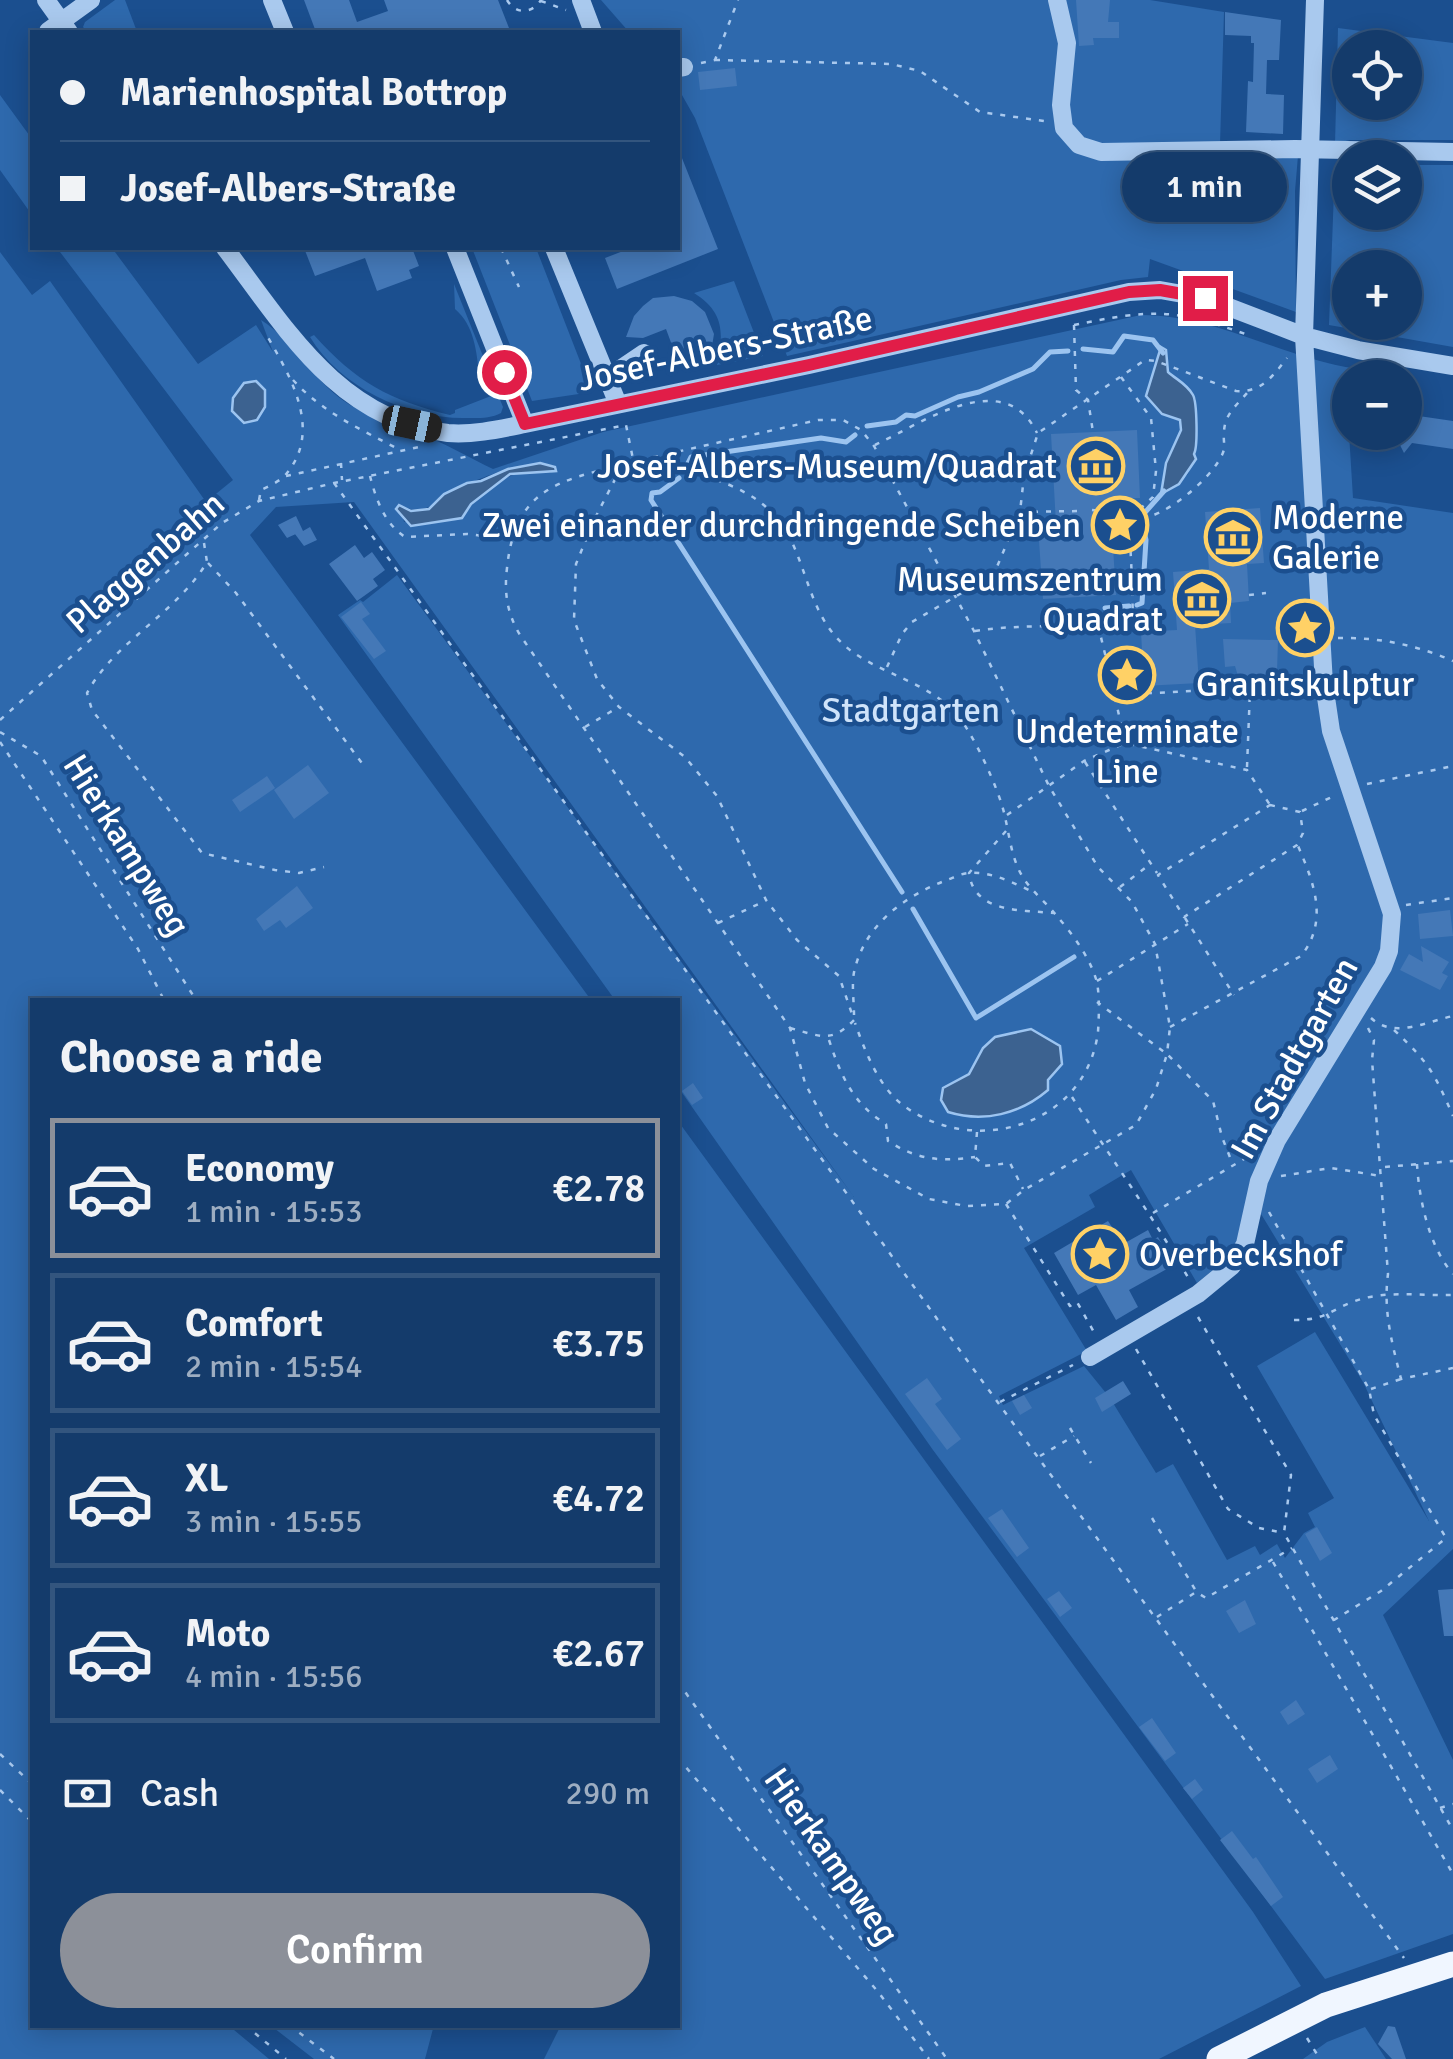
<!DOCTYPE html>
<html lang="en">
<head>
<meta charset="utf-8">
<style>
	:root { --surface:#143b6b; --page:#214673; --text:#f1f3f6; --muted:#9dadc1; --line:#33557e; --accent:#8c9099 }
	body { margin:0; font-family:Signika,sans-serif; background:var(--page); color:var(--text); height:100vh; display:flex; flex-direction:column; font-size:38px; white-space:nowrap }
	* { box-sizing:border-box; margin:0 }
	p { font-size:32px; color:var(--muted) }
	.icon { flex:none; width:55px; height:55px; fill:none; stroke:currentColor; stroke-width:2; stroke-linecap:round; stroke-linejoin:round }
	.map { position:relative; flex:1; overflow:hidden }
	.drawer { position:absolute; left:30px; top:998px; width:650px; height:1030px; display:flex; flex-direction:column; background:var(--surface); border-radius:0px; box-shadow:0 5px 25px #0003,0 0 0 2px var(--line) }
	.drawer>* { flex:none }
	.banner { position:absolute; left:30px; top:30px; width:650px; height:220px; border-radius:0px; box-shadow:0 5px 25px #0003,0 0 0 2px var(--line); display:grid; align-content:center; height:220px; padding:0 30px; background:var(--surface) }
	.buttons { position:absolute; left:1332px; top:30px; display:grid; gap:20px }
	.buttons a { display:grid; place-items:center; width:90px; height:90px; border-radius:50%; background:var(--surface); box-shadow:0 5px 25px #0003,0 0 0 2px var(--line); font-size:50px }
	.end { position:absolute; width:45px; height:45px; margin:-22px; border:12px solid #e11d48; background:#fff; box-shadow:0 0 0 5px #fff }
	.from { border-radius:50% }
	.bubble { position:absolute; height:70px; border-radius:35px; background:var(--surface); box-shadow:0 5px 25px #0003,0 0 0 2px var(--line); font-size:32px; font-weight:600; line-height:70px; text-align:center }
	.car { position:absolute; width:30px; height:60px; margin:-30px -15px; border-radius:12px; box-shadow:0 0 8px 2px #0007; background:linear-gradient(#222 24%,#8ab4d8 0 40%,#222 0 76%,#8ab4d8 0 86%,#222 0) }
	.banner b { display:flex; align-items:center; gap:35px; height:95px; font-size:38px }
	.banner b+b { border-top:2px solid var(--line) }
	.banner i { width:25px; height:25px; background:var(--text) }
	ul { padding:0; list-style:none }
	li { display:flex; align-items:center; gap:30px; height:140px; margin:0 20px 15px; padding:0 10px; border:5px solid var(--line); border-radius:0px }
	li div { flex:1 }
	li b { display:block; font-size:38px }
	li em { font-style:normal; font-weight:600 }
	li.current { border-color:var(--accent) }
	li>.icon { width:90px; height:90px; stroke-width:1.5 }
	h2 { padding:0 30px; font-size:45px; line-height:120px }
	.pay { display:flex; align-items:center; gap:25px; height:110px; padding:0 30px; font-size:38px }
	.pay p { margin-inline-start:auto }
	.button { display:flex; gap:20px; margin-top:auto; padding:20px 30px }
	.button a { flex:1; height:115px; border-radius:60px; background:var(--accent); color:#fff; font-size:40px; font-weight:600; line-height:115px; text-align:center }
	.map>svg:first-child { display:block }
	.green { fill:#2e69ad; fill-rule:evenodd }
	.water { fill:#3c6290; stroke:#9cc4f0; stroke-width:2.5 }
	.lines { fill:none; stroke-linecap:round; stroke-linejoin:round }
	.stream { stroke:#9cc4f0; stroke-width:5 }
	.building { fill:#4478b7 }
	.path { stroke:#a9c9ee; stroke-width:2.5; stroke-dasharray:5 8; stroke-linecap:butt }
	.minor { stroke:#a9c9ee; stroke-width:18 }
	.major { stroke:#f0f6ff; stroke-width:25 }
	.route { stroke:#e11d48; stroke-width:12 }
	.labels { text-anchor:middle; stroke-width:9; stroke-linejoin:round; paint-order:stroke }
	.street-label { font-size:35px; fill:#fff; stroke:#1b4f8f }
	.poi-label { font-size:35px; fill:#fff; stroke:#1b4f8f; text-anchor:end }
	.park-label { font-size:35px; fill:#cfe3fa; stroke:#1b4f8f }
</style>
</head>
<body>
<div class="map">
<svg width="1453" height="2059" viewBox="0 0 1453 2059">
	<rect width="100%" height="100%" fill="#1b4f8f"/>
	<path class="green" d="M115 0H125L136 29 128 32H87L83 27 85 22Z
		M601 0H1150L1224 12 1220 144H1299L1295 191 1296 312 1150 259 1148 277 1121 280 787 356 695 118 678 88V32H629Z
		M1338 28 1453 43V140H1350L1335 144ZM1350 48H1405V102H1350Z
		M0 95 32 139V215L0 170Z
		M1335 164H1350V212H1405V165H1453V347L1329 325ZM1350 268H1405V322H1350Z
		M57 248H112L198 364 256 325 273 352 261 320C294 341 311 378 344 401 372 420 401 425 430 438 452 447 472 459 493 469L603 432 1141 315C1217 315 1282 358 1357 369L1356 377 1350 378 1349 433 1353 498 1453 513V1549L1383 1615 1453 1760V1934L1325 1979 933 1450 678 1087V1000H615L338 615 360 600 363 602 397 575 854 1197 354 502 276 507 250 535 591 1000H32V2025H228L269 2059H0V252L32 295 50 281 206 502 233 480ZM1166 350 1168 372 1182 382 1196 399V449L1188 474 1162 494C1163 466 1181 441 1181 420L1162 414 1146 396ZM555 467 550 473C514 464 481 489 462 518L404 522 400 505C425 519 441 498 463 486 470 482 498 472 507 469 521 465 540 468 555 467ZM1062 1063 1048 1080H960L969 1074ZM1131 1170 1197 1283 1229 1257 1261 1214 1363 1382 1429 1521 1315 1332 1257 1366 1334 1498 1308 1513 1315 1527 1304 1533 1285 1558 1277 1544 1260 1555 1255 1546 1227 1560 1173 1464 1156 1473 1110 1398 1084 1366 1003 1405 999 1396 1087 1351 1024 1248 1095 1207 1089 1195Z
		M472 248H536L592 392 532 401Z
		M734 281 763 356 717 365C724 332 724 312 694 293Z
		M454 284 489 371 479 375C477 352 474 325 455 309Z
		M314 335C356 382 389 400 450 415L455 413V410L491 396 482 386 493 382 503 407 501 413C490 419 477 418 463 418 406 418 340 387 310 337Z
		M678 1121 1253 1912 1301 1986 1159 2059H544L561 2025H678Z
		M270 2025H434L425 2059H314Z
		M1365 2027 1386 2059H1303L1327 2042Z"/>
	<path class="water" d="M1161 347 1166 350 1168 372C1177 380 1187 384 1193 395 1197 402 1198 447 1194 454L1196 459 1179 484 1161 494 1166 463 1181 430 1180 420 1162 414 1146 396Z
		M256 381 265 390V407L257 420 244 423 232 411 233 398 244 383Z
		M540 463 555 467 556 471 510 474 471 504 462 518 411 526 396 509 399 505 411 511 429 509 444 494 467 483 481 481 508 469Z
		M1031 1029 1060 1046 1062 1064 1048 1080V1090C1020 1114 984 1123 948 1112L941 1100 943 1088 969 1074 983 1048 995 1037Z"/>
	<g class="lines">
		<path class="stream" d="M1083 349 1113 352 1124 336 1153 340 1163 353
			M867 426 896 422 906 415 915 416 958 397 979 392 1033 369 1050 352 1068 351
			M687 465 691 457 821 438 846 442 855 435
			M679 478 660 492 652 493 651 500 902 892
			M1137 605 1142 603 1146 540 1141 517 1164 491
			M1105 608 1129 606
			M913 909 976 1018 1074 957"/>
	</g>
	<path class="building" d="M304 0H349L357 22 388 11 384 0H498L509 28 499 32H316Z
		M1076 0H1110L1108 22H1119V38H1093L1094 45 1079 46Z
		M1225 12 1281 20 1279 60H1267L1266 94 1284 95 1283 134 1246 132 1248 81 1253 82 1254 43H1251V36L1225 35Z
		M735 68 737 86 700 90 698 72Z
		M678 148 718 249 617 289 605 258 631 248H678Z
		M304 248H412L419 266 409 270 412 278 377 291 365 258 315 276Z
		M674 296 692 301 705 312 714 334 710 358 704 355 679 364 666 329 643 338 626 337 634 316 643 306 653 298Z
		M1405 414 1453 421V449L1412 443 1404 453 1398 441 1399 432H1405Z
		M1137 430 1140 498 1110 499 1116 595 1043 599 1038 526 1056 524 1051 434Z
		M1260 508 1264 563 1247 564 1249 601 1230 603 1231 623 1195 625 1199 683 1144 686 1141 632 1177 630 1173 572 1209 569 1205 512Z
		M296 516 303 531 310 527 317 540 304 546 295 534 298 533 287 538 278 525Z
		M355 545 364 558 372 552 385 570 373 579 378 586 357 601 329 564Z
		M361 602 370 614 362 619 386 651 374 659 341 617Z
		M1223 639 1278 640 1277 672 1254 677 1255 681 1240 683 1235 666 1225 667Z
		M308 765 329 793 294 819 274 790Z
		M267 776 275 788 240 812 232 800Z
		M297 886 313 908 286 928 280 920 264 931 256 919Z
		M1450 910 1453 936 1420 939 1418 914Z
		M1421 946 1449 962 1442 973 1448 976 1440 990 1400 970 1409 954 1423 962Z
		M693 1083 703 1098 692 1105 682 1091Z
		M1108 1221 1123 1244 1148 1230 1153 1240 1158 1237 1174 1265 1129 1290 1138 1307 1116 1320 1096 1285 1078 1295 1054 1253Z
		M927 1378 942 1399 935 1404 961 1439 947 1450 905 1394Z
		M1123 1381 1131 1394 1102 1412 1095 1398Z
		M1024 1395 1032 1408 1020 1415 1012 1401Z
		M1002 1509 1029 1548 1017 1557 988 1518Z
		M1317 1527 1332 1553 1320 1561 1305 1534Z
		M1453 1589V1636H1444L1438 1590Z
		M1059 1591 1072 1608 1060 1617 1047 1599Z
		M1245 1600 1256 1624 1239 1633 1226 1611Z
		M1296 1700 1305 1714 1288 1725 1280 1712Z
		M1152 1718 1176 1753 1165 1761 1139 1727Z
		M1330 1755 1338 1769 1317 1783 1308 1769Z
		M1195 1779 1203 1790 1192 1799 1183 1788Z
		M1232 1831 1253 1859 1256 1857 1283 1897 1271 1906 1220 1840Z
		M1388 2026 1395 2027 1406 2059H1392L1378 2044Z"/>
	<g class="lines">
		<path class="path" d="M507 0C516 15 532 14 541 0
			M541 1 566 10
			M715 60 891 64 920 71 980 112 1044 121
			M701 63 715 60 738 0
			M501 248 519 287
			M1074 325C1152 309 1173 308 1248 335
			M1074 325 1076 390 1088 400 1093 432
			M1121 377 1151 418 1156 471 1153 497 1129 519 1132 580
			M293 380C322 412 360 429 398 449
			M875 445C922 423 1004 365 1037 433
			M655 458C691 474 735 480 766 507 806 541 802 600 837 638 865 670 918 677 952 709 971 727 1000 791 1005 817 1009 834 1011 852 1018 868 1026 887 1044 900 1056 915 1071 932 1089 956 1096 979 1100 992 1099 1017 1098 1032 1086 1125 976 1158 904 1106 879 1088 865 1051 855 1023
			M341 463 342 480
			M622 465C555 481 515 491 507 568 504 593 507 613 520 635L790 1028 805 1083 828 1128 874 1169 929 1199 966 1206 1006 1204 1024 1190 1136 1125 1156 1089 1167 1054 1097 1002
			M286 476 419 447
			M370 476C376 499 384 523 405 537L467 534 508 539
			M334 483 961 1352 1404 1958
			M259 500 261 490C269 486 281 481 287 473 323 429 289 374 266 334
			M1092 510C1099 511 1108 509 1115 511 1124 512 1127 519 1136 519 1164 519 1211 479 1222 455 1226 447 1223 441 1224 433 1224 415 1236 406 1247 393
			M1020 512 1082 511
			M204 543 207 562C176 614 115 641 87 693L92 710 202 853 275 870 299 873 324 867
			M208 563 236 593 364 766
			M1249 595 1266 593
			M1098 625 1115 695 1308 685
			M975 631C1025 623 1075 629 1126 622L1133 618 1132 587
			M1338 638C1377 637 1417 645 1453 661
			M887 667 902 634 912 622 994 574 1020 512 1024 476 1038 433 1145 360 1156 361 1236 391C1261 393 1273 376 1287 358
			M1115 697 1125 743
			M0 720 222 523 259 501 334 483 626 425 633 459
			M585 727 617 708
			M0 732 41 756 196 1000
			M0 742 138 949 164 1000
			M1085 762 1157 873
			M1247 767 1250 690
			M1367 784 1453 766
			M1270 805 1300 812 1303 833 1297 845 1184 917 1158 875Z
			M1302 811 1336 795
			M1007 815 1084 761 1125 743 1247 770 1270 805
			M1006 831 969 873C974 913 1021 910 1054 913
			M1120 887 1149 865
			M1406 905 1453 898
			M1185 918 1234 995
			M718 923 765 901
			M1097 981 1188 924
			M854 1015C854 1000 851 982 855 968 867 923 905 896 947 880 953 878 962 873 969 873 991 871 1016 884 1035 893
			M1371 1018C1394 1039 1425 1022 1453 1016
			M1170 1027 1301 956C1329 921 1314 883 1298 846
			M790 1028C820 1036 831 1044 854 1020L839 976 797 940 766 900 717 796 685 757 619 707 597 679 574 620 576 564 594 520 623 464 818 420H843L861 430 874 446 974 631 1049 786 1098 867 1132 902 1155 944 1170 1027 1167 1054 1213 1101 1222 1137 1233 1165
			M1368 1028 1374 1040 1372 1060 1388 1274C1383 1311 1392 1343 1401 1379L1453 1368
			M1394 1030C1429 1063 1434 1072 1453 1116
			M829 1040C841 1076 853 1104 886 1124L888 1141C917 1160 942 1162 975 1157
			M1072 1097C1111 1158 1153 1217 1189 1279
			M977 1132 975 1157 984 1166 1010 1163 1023 1189
			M1417 1164C1419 1199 1429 1247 1453 1274
			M1385 1167 1453 1161
			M1281 1176 1331 1168 1381 1176
			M1006 1204 1070 1306 1077 1302 1095 1334
			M1269 1212 1369 1389 1374 1415 1446 1538 1381 1591 1334 1620
			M1153 1213 1249 1156
			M1198 1317 1291 1475 1284 1533 1453 1830
			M1294 1320C1326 1320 1328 1311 1355 1301 1385 1290 1422 1296 1453 1295
			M1136 1349 1228 1509 1259 1528 1284 1533
			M1371 1389 1401 1379
			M1000 1402 1073 1365
			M1070 1428 1091 1463
			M1040 1456 1074 1436
			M1152 1518 1196 1591
			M1273 1562 1453 1874
			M1157 1617 1196 1592 1206 1598 1292 1548
			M678 1682 947 2059
			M0 1754 32 1784
			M678 1758 879 1993 929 2059
			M0 1790 32 1822
			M1440 1808 1453 1804
			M245 2025 286 2059
			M289 2025 334 2059
			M1307 2038 1320 2059"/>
		<path class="minor" d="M46 0 69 32
			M272 0 285 32
			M581 0 593 32
			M1057 0 1067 43 1061 105 1064 128 1079 145 1101 152 1295 149 1453 152
			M48 31 91 0
			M678 68 684 67
			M225 248C285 327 339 421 448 433 474 435 500 429 525 424L809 365 1129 292 1160 290 1205 298 1304 336 1358 350 1453 366
			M455 248 525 424
			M554 248 618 404
			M607 378 644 353
			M1090 1357 1198 1294 1232 1266 1245 1244 1259 1181 1277 1140 1383 967 1389 951 1392 914 1331 731 1324 684 1304 336 1315 0"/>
		<path class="major" d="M1219 2059 1326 2005 1453 1964"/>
	</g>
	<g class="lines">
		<path class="route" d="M504 372 525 424 809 365 1129 292 1160 290 1205 298"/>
	</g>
	<defs>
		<g id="museum-ring" transform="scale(2.875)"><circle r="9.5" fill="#1b4f8f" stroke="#ffd166" stroke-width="1.5"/><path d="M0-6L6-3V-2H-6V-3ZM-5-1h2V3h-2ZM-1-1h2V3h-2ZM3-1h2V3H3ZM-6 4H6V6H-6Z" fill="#ffd166"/></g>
		<g id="sight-ring" transform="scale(2.875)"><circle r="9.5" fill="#1b4f8f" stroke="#ffd166" stroke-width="1.5"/><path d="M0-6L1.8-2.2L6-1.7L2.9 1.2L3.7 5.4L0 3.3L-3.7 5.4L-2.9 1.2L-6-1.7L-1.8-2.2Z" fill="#ffd166"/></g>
	</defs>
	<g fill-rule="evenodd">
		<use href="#museum-ring" x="1096" y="466"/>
		<use href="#sight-ring" x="1120" y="525"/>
		<use href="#museum-ring" x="1233" y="537"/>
		<use href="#museum-ring" x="1202" y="599"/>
		<use href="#sight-ring" x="1305" y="628"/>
		<use href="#sight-ring" x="1127" y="675"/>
		<use href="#sight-ring" x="1100" y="1254"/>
	</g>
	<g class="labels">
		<g class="street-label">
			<text transform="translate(725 348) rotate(-12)" y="12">Josef-Albers-Straße</text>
			<text transform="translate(145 562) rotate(-41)" y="12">Plaggenbahn</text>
			<text transform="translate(127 845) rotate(58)" y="12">Hierkampweg</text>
			<text transform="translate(1294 1058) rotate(-61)" y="12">Im Stadtgarten</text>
			<text transform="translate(832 1856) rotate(55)" y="12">Hierkampweg</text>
		</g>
		<g class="poi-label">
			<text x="1057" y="478">Josef-Albers-Museum/Quadrat</text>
			<text x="1272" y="529" text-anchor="start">Moderne<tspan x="1272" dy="40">Galerie</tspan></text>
			<text x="1081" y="537">Zwei einander durchdringende Scheiben</text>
			<text x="1163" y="591">Museumszentrum<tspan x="1163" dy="40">Quadrat</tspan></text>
			<text x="1305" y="696" text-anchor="middle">Granitskulptur</text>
			<text x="1127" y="743" text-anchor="middle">Undeterminate<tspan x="1127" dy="40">Line</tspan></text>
			<text x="1139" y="1266" text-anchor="start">Overbeckshof</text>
		</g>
		<g class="park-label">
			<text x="911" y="722">Stadtgarten</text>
		</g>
	</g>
</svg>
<div class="buttons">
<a><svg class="icon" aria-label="locate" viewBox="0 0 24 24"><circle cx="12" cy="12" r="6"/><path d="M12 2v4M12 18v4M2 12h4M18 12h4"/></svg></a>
<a><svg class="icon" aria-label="layers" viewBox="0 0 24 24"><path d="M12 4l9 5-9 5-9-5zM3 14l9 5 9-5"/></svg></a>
<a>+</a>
<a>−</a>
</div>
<i class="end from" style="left:504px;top:372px"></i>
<i class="end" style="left:1205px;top:298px"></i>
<div class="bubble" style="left:1122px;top:152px;width:165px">1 min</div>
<i class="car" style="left:412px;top:424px;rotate:102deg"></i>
<div class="banner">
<b><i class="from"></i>Marienhospital Bottrop</b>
<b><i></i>Josef-Albers-Straße</b>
</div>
<section class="drawer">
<h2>Choose a ride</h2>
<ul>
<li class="current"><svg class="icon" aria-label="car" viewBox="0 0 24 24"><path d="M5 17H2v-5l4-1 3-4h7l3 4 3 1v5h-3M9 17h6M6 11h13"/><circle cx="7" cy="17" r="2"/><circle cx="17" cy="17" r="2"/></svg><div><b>Economy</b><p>1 min · 15:53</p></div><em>€2.78</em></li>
<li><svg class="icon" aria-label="car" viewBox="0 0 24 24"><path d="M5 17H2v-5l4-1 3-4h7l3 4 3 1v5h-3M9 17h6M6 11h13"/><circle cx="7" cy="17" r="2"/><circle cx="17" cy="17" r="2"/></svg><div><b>Comfort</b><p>2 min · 15:54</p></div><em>€3.75</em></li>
<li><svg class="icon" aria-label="car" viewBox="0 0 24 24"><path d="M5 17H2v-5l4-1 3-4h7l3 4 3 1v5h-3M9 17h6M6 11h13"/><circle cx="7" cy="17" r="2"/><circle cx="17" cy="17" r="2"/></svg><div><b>XL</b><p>3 min · 15:55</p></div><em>€4.72</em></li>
<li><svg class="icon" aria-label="car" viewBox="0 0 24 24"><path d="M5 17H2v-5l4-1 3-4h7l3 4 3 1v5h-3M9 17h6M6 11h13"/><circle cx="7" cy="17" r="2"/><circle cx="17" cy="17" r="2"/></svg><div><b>Moto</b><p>4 min · 15:56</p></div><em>€2.67</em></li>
</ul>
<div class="pay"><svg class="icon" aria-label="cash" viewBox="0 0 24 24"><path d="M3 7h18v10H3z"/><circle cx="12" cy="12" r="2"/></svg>Cash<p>290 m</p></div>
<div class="button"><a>Confirm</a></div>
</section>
</div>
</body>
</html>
